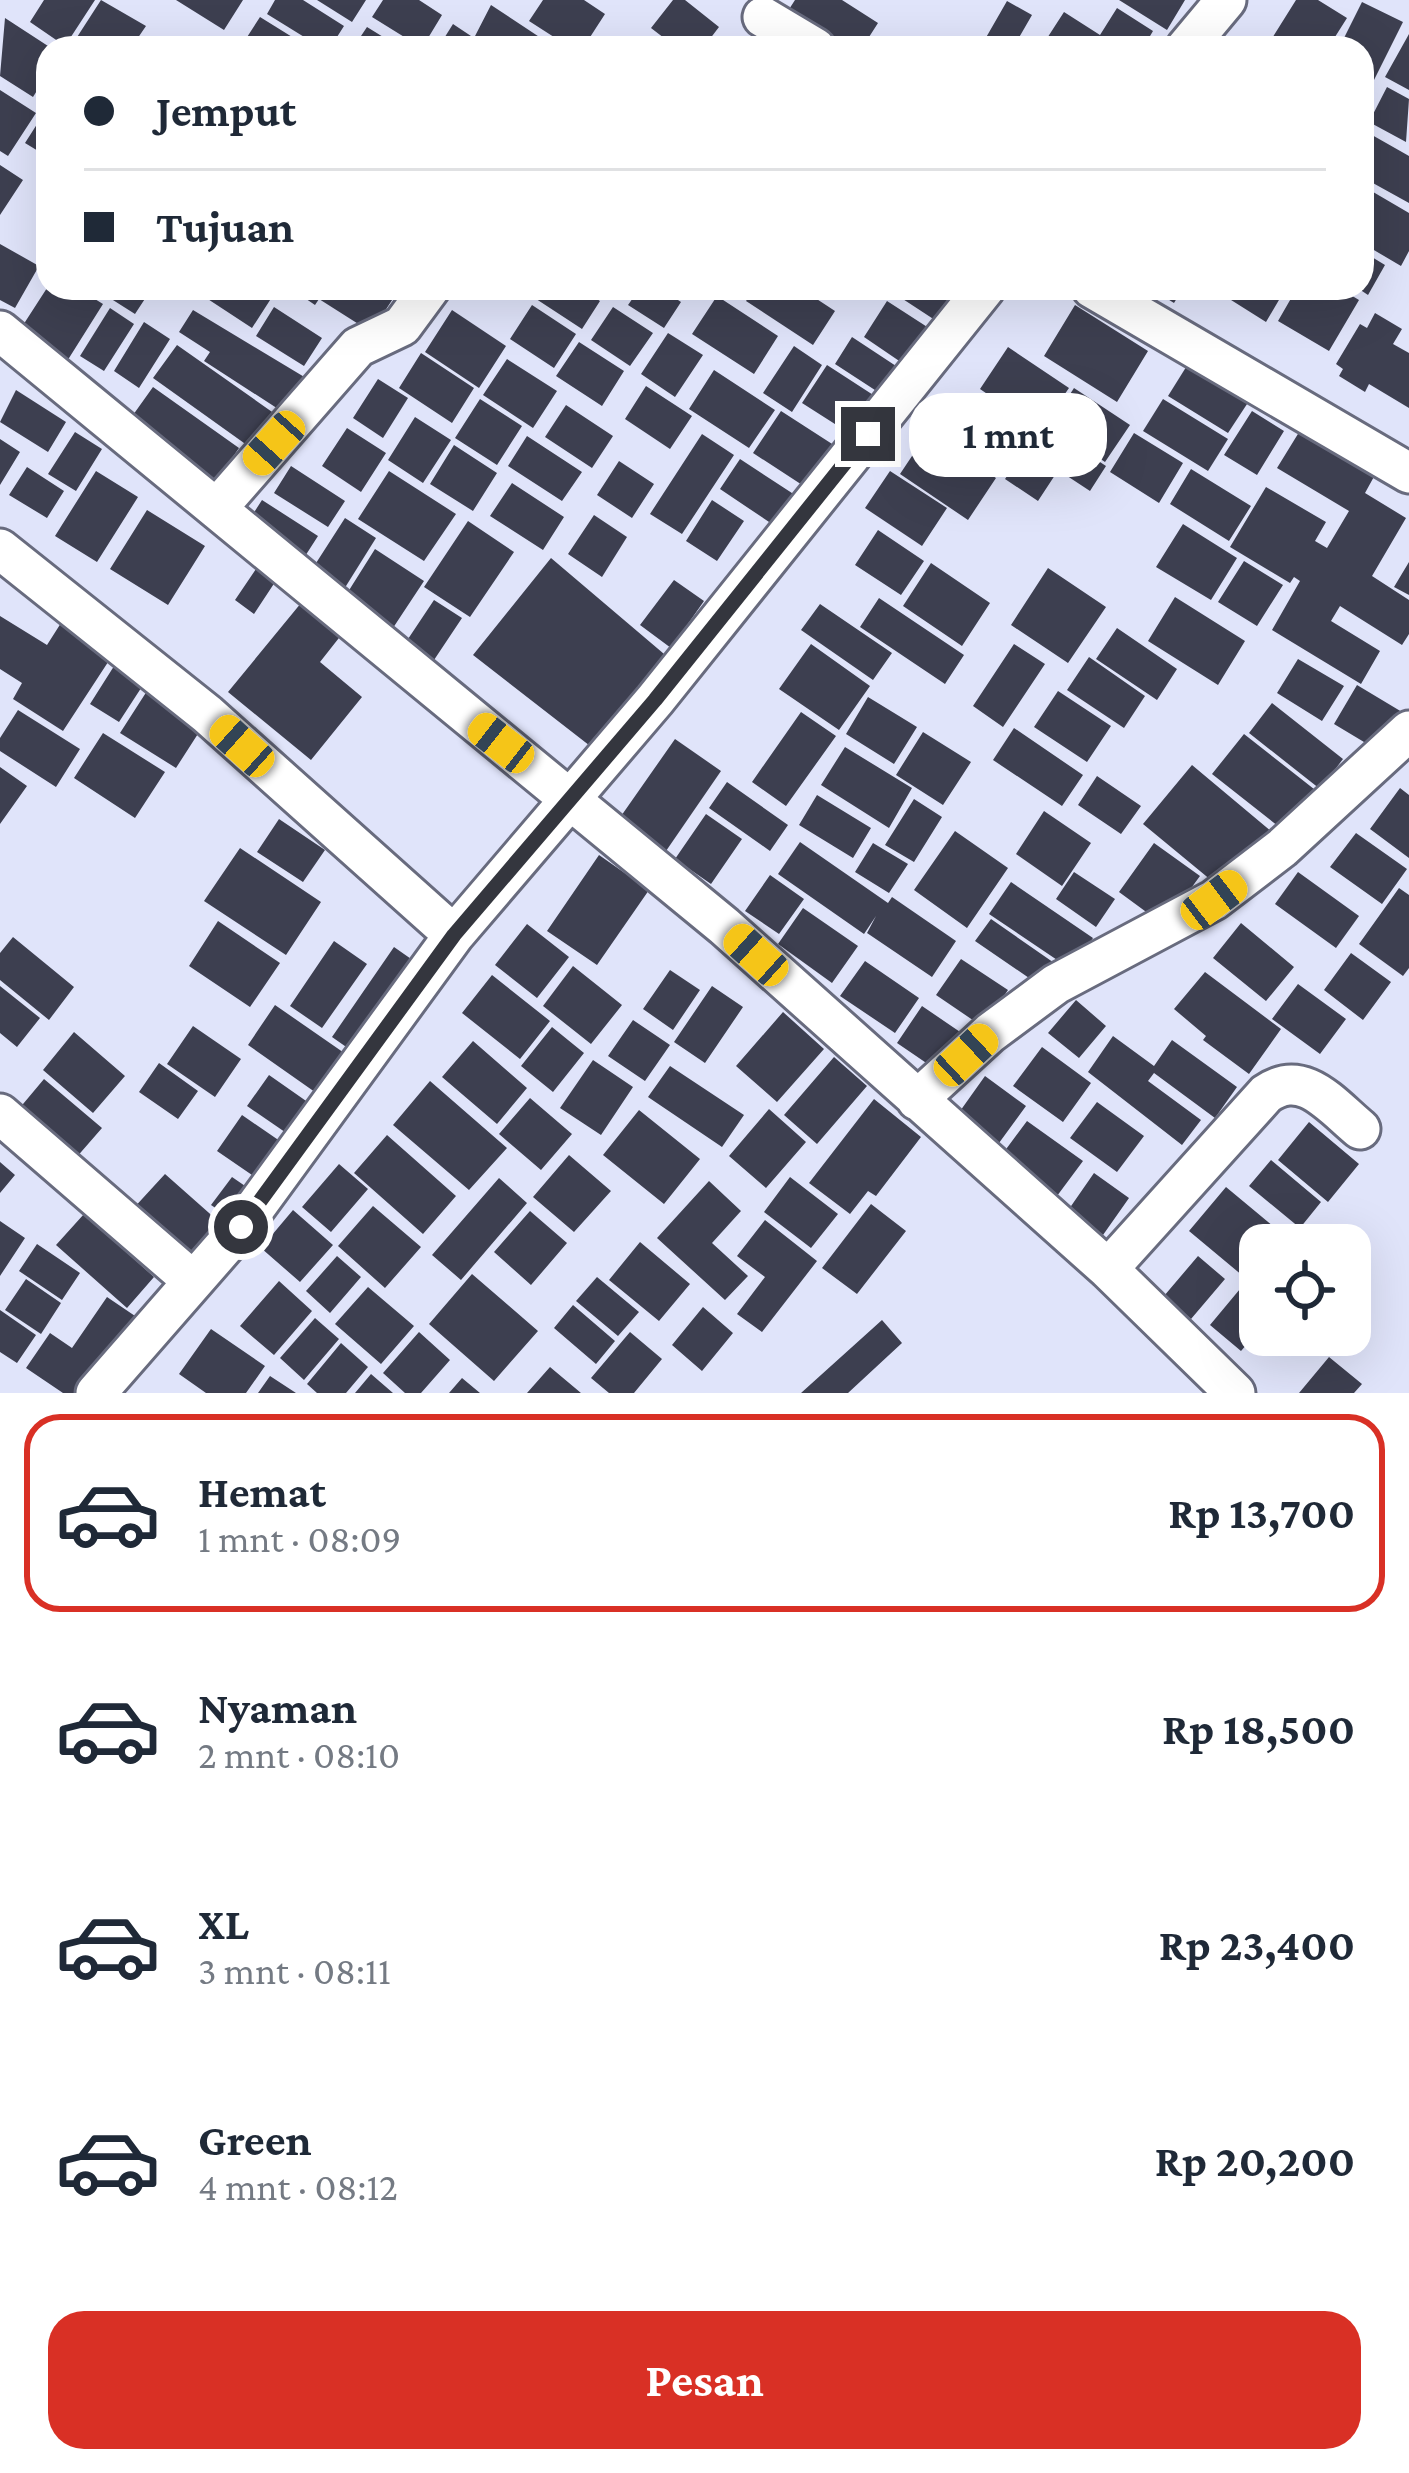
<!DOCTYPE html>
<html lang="id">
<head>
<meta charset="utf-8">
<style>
	:root { --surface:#fff; --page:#f6f6f7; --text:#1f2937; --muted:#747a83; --line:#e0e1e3; --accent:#d93025 }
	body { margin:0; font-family:"Crimson Pro",serif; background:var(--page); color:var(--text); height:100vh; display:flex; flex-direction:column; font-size:45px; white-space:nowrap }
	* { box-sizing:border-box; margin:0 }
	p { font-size:39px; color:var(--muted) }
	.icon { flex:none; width:66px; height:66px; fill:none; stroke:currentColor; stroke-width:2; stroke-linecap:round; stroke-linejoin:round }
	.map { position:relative; height:1393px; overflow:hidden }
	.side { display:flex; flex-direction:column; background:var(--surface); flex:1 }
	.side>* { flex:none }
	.banner { position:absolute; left:36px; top:36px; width:1338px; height:264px; border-radius:36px; box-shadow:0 12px 48px #0002; display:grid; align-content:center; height:264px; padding:0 48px; background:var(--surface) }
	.controls { position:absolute; left:1239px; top:1224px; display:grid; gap:24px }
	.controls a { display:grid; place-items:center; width:132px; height:132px; border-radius:24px; background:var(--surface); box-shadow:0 12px 48px #0002; font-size:60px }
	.end { position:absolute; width:54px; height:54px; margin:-27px; border:15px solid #34363e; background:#fff; box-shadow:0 0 0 6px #fff }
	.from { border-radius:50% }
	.bubble { position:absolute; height:84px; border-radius:36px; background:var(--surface); box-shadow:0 12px 48px #0002; font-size:39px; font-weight:700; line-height:84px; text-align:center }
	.car { position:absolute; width:36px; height:72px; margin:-36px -18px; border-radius:15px; box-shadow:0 0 9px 3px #0007; background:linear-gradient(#f5c518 24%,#345 0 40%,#f5c518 0 76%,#345 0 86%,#f5c518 0) }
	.banner b { display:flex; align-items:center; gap:42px; height:114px; font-size:45px }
	.banner b+b { border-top:3px solid var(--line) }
	.banner i { width:30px; height:30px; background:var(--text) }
	ul { padding:21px 0 0; list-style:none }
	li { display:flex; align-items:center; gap:36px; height:198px; margin:0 24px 18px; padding:0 24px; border:6px solid transparent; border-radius:36px }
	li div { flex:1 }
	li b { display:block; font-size:45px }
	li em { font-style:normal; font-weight:700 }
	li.active { border-color:var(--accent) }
	li>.icon { width:108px; height:108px; stroke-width:1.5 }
	.cta { display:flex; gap:24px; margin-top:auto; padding:24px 48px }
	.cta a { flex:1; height:138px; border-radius:36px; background:var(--accent); color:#fff; font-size:48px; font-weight:700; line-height:138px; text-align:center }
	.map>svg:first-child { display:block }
	.building { fill:#3d3f50 }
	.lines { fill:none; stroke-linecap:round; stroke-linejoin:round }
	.minor-casing { stroke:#686b7e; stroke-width:45 }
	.minor { stroke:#fff; stroke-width:39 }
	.route { stroke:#34363e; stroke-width:15 }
</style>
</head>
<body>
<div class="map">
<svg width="1409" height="1393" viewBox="0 0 1409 1393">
	<rect width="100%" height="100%" fill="#e0e4fa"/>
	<path class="building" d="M44 0H95L65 46 30 22Z
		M101 0 146 26 131 48H70Z
		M176 0H243L224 30Z
		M275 0H303L344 26 330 48H322L267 14Z
		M317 0H366L352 22Z
		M383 0H419L442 15 422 48 372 17Z
		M543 0H584L605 14 583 48H571L529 21Z
		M673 0H685L719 27 703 48H677L651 28Z
		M795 0H842L878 23 862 48H831L784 17Z
		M1119 0H1185L1167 30Z
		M1296 0H1318L1347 18 1328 48H1266Z
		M1007 1 1032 15 1013 48H980Z
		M1362 2 1403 22 1362 104V48H1339Z
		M491 5 556 48H438L453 24 474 38Z
		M1117 8 1153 31 1143 48 1042 46 1064 12 1100 35Z
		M260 17 297 40 292 48H240Z
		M5 18 48 46V73L33 97 0 76Z
		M367 27 401 48H353Z
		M1409 34V90L1385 77Z
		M1387 87 1409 99 1406 142 1369 122Z
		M0 90 36 113 8 156 0 151Z
		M48 107V157L25 143Z
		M1372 135 1409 156V203L1362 177V152Z
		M0 165 23 180 0 215Z
		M1368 189 1409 213V251L1401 266 1362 243V198Z
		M0 244 39 266 15 308 0 300Z
		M1362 251 1385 265 1368 295 1362 291Z
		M47 288H77L103 304 64 366 16 336Z
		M94 288H152L135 314Z
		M191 288H258L272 297 252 328Z
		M290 288H400L371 332 319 299 315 305Z
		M530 288H580L600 301 582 329 527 293Z
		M640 288H660L681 302 664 328 628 305Z
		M755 288H800L835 311 813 345 746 301Z
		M886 288H965L941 324Z
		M1150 288H1183L1174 303Z
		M1212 288H1286L1266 322Z
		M1297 288H1339L1359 300 1329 351 1278 321Z
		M717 296 778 336 754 374 692 334Z
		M887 301 935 332 911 369 864 337Z
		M532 305 576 334 554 368 510 339Z
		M1075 305 1148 351 1117 402 1044 356Z
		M274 307 322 338 304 366 256 336Z
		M613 307 653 333 630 366 591 340Z
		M110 308 134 324 104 371 80 356Z
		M193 310 311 381 289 416 204 361 210 352 179 332Z
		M452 310 506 346 479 388 425 352Z
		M1375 313 1402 329 1393 344 1409 353V408L1369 384 1365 392 1339 376 1343 369 1336 364 1360 324 1367 328Z
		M144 322 170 339 139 388 114 371Z
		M668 333 703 355 675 397 641 374Z
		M852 337 896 366 878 392 835 364Z
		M579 342 624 371 602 406 556 376Z
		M177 345 275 414 251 448 153 378Z
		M794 346 822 365 792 412 763 393Z
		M1008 347 1069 388 1040 430 980 389Z
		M421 353 474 388 452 423 399 388Z
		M507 359 557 391 533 428 483 395Z
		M1188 364 1249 401 1228 433 1168 396Z
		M827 365 884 402 860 440 802 403Z
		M714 370 775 410 749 448 689 409Z
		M378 379 408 398 383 438 353 418Z
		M646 386 692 416 670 449 625 419Z
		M153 387 239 448 212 487 123 429Z
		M1074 388 1130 425 1105 462 1050 425Z
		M16 390 66 422 48 452 0 422Z
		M969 393 1029 433 1003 473 943 432Z
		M480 399 522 426 497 465 455 438Z
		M1163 399 1228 439 1208 471 1143 431Z
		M566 405 613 436 592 468 545 437Z
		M781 411 843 451 816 494 753 453Z
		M1252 411 1284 431 1257 475 1224 455Z
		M415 417 451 440 423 483 388 460Z
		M347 428 386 453 361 492 322 466Z
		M1301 429 1376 473 1365 493 1406 518 1372 576 1409 600V634L1402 645 1340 606 1331 621 1380 651 1361 684 1272 630 1300 581 1294 577 1290 583 1230 547 1266 487 1326 522 1315 541 1327 548 1349 511 1277 468Z
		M75 432 102 449 76 491 48 474Z
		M928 432 996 478 968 520 900 474Z
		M1134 433 1183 463 1159 503 1110 472Z
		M702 434 734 455 682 534 650 514Z
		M527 436 582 472 562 501 508 466Z
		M0 439 20 452 0 485Z
		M1068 441 1106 466 1090 491 1052 466Z
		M454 445 497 473 473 511 430 484Z
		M1025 450 1057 472 1038 501 1005 479Z
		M740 459 795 495 775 526 720 489Z
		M619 461 654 484 632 518 597 495Z
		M291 466 345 501 328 527 274 493Z
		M27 467 64 491 47 518 9 495Z
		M1191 469 1251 506 1229 541 1170 504Z
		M96 471 138 497 97 562 55 536Z
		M389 471 456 514 424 561 358 519Z
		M890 471 947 508 922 546 865 508Z
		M512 483 564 517 543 550 490 516Z
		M262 500 318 536 300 564 244 528Z
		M712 500 744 521 717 561 686 541Z
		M147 510 205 546 168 605 110 569Z
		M594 515 627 537 602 577 568 554Z
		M345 518 376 538 341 594 309 574Z
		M468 521 514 552 470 617 424 587Z
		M1183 524 1237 558 1211 600 1156 567Z
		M878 530 924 561 901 595 855 565Z
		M375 549 424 581 389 634 341 603Z
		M551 558 677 665 603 756 473 655Z
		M1244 561 1283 585 1257 626 1218 602Z
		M1409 562V595L1394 587Z
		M260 563 279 576 254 614 235 600Z
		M931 563 990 603 962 646 903 606Z
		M1048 568 1106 607 1068 663 1011 625Z
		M674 580 704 601 671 648 640 625Z
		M306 597 346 629 320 662 362 697 311 760 228 692Z
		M1175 597 1245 641 1218 685 1148 641Z
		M879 598 964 655 945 684 860 627Z
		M434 600 462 618 430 666 402 648Z
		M820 604 892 653 873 680 801 630Z
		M0 616 47 645 61 623 112 656 63 731 13 699 22 683 0 669Z
		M1117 628 1177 669 1157 700 1096 659Z
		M811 644 870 686 839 730 779 689Z
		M1014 644 1045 664 1003 727 973 706Z
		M1089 657 1145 696 1124 728 1067 690Z
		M1298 659 1344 686 1322 721 1277 693Z
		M116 663 145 682 119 722 90 704Z
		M1357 685 1402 712 1379 751 1334 724Z
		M147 691 203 726 176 768 120 733Z
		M1058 691 1111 726 1087 762 1034 727Z
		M868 697 917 727 894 764 846 734Z
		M1272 703 1343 759 1320 789 1249 733Z
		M18 710 80 749 56 787 0 751V738Z
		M801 712 836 736 786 806 752 782Z
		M1014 728 1083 775 1062 806 993 760Z
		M923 732 971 762 943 805 896 775Z
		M103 733 165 772 135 818 74 778Z
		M1244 734 1319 793 1288 834 1212 774Z
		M675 739 721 771 666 851 619 819Z
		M845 747 912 788 889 828 821 785Z
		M1192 765 1272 832 1223 890 1143 824Z
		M0 767 27 786 0 824Z
		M1097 776 1141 806 1121 834 1078 805Z
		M727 782 788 825 770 851 709 808Z
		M1400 788 1409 795V858L1370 829Z
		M817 795 871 828 853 858 799 825Z
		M914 799 942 817 914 862 885 845Z
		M1044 811 1091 843 1062 886 1016 854Z
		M706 814 742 839 711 884 675 859Z
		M279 819 325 850 303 882 257 852Z
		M955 831 1008 868 967 928 914 890Z
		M1356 833 1407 869 1382 904 1330 867Z
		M800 842 888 903 892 897 956 941 932 977 867 933 876 916 864 934 778 874Z
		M873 843 908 864 889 893 855 872Z
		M1154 843 1200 876 1164 925 1119 892Z
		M240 848 321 902 286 955 204 901Z
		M599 855 649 890 597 965 547 931Z
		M1074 872 1115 899 1096 927 1056 899Z
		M1298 872 1359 916 1336 948 1275 904Z
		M770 875 804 899 779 934 745 911Z
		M1011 882 1093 938 1072 970 989 914Z
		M1399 888 1409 895V968L1403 976 1359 944Z
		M803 908 858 946 832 983 778 944Z
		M991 919 1060 967 1045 989 975 941Z
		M218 921 280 963 250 1007 189 966Z
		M1241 923 1294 967 1266 1001 1213 958Z
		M527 924 569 957 537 998 495 965Z
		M13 937 74 987 49 1020 0 980V953Z
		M334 941 367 964 322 1028 290 1006Z
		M394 947 424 968 362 1058 332 1037Z
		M1351 953 1391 982 1363 1020 1324 990Z
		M961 959 1008 990 983 1027 936 995Z
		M865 961 919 998 895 1033 840 996Z
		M573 966 622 1005 591 1044 543 1006Z
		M670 970 700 990 673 1030 643 1009Z
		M1205 972 1281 1029 1249 1074 1203 1040 1206 1036 1174 1009Z
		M492 975 550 1021 520 1059 462 1013Z
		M1298 984 1346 1019 1320 1054 1272 1019Z
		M0 986 40 1018 17 1047 0 1033Z
		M712 986 743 1007 705 1063 674 1042Z
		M1076 1000 1106 1026 1079 1058 1048 1033Z
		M275 1005 350 1057 322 1097 248 1045Z
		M922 1006 966 1036 941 1073 897 1043Z
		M783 1012 824 1049 777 1102 736 1066Z
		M633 1020 670 1045 645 1081 608 1056Z
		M193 1026 241 1059 215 1097 167 1064Z
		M552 1027 584 1053 553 1092 521 1066Z
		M74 1032 125 1076 93 1113 43 1070Z
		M1113 1036 1154 1066 1172 1040 1237 1087 1215 1118 1154 1073 1148 1081 1201 1120 1182 1145 1088 1072Z
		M473 1041 527 1088 497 1124 442 1077Z
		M1042 1047 1091 1083 1063 1122 1013 1086Z
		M834 1057 867 1086 817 1144 784 1115Z
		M593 1060 633 1087 601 1135 560 1108Z
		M159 1063 198 1091 178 1119 139 1092Z
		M670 1066 744 1115 722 1147 648 1097Z
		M269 1075 319 1110 298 1141 247 1106Z
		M985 1076 1026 1106 999 1143 958 1114Z
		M44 1079 102 1128 75 1159 18 1110Z
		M430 1081 507 1148 469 1190 393 1125Z
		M530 1098 572 1134 541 1170 499 1134Z
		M874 1099 921 1137 876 1196 868 1191 850 1214 809 1183Z
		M1097 1102 1144 1136 1117 1172 1070 1138Z
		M769 1109 806 1142 766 1188 729 1156Z
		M639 1110 700 1159 664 1204 603 1155Z
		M242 1115 290 1148 265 1184 217 1151Z
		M1027 1121 1083 1161 1057 1196 1001 1156Z
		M1309 1122 1359 1164 1328 1202 1278 1160Z
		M387 1135 456 1196 423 1234 354 1173Z
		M569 1155 611 1191 574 1232 533 1197Z
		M1271 1160 1321 1202 1300 1228 1249 1186Z
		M0 1162 15 1175 0 1193Z
		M339 1164 368 1189 331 1232 302 1207Z
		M1094 1173 1129 1198 1103 1235 1069 1209Z
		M165 1174 226 1228 193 1265 131 1211Z
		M232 1177 258 1195 238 1223 211 1205Z
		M790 1177 838 1214 811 1248 764 1212Z
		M499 1178 527 1203 461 1280 432 1255Z
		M709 1181 741 1211 712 1243 748 1276 725 1300 657 1238Z
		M1226 1187 1280 1232 1269 1245H1260V1256L1243 1276 1189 1231Z
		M871 1204 906 1231 857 1294 822 1268Z
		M373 1206 421 1247 385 1288 338 1246Z
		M293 1210 333 1245 300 1282 261 1248Z
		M530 1211 567 1243 531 1285 494 1252Z
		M84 1214 154 1277 127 1308 56 1245Z
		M765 1220 817 1261 762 1332 737 1314 765 1277 737 1256Z
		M0 1221 25 1238 0 1276Z
		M640 1242 690 1284 659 1321 609 1280Z
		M37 1244 80 1273 62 1300 19 1271Z
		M337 1256 361 1277 330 1313 306 1291Z
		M1198 1256 1225 1279 1191 1319 1164 1296Z
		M1260 1265V1329L1241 1351 1210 1325Z
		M472 1274 538 1331 494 1381 429 1324Z
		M597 1277 639 1312 618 1336 576 1301Z
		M26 1279 61 1303 41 1334 5 1310Z
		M279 1281 312 1311 274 1355 240 1326Z
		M368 1287 414 1326 381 1364 335 1324Z
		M107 1297 138 1318 86 1393H63L26 1368 50 1333 72 1348Z
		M573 1305 615 1341 596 1364 554 1328Z
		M703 1307 733 1333 702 1371 672 1345Z
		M0 1310 36 1335 17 1363 0 1352Z
		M315 1318 339 1339 304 1380 280 1358Z
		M882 1320 902 1343 848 1393H801Z
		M211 1329 265 1366 246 1393H206L179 1374Z
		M419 1332 450 1360 421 1393H405L383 1373Z
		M630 1332 662 1359 634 1393H609L591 1378Z
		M341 1343 368 1367 346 1393H317L307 1384Z
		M1329 1357 1362 1384 1354 1393H1299Z
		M550 1367 581 1393H527Z
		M371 1374 393 1393H355Z
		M270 1376 296 1393H258Z
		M462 1378 480 1393H449Z"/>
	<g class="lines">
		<g class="minor-casing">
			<path id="minor" d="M763 17 815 48
				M1186 48 1226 0
				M1092 288 1409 473
				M0 331 724 926 1108 1269 1235 1393
				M218 507 358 347 402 326 430 288
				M0 549 207 714 454 935
				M917 1100 990 1033 1056 984 1214 900 1282 848 1409 731
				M0 1114 193 1281
				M1108 1269 1266 1094C1303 1068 1330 1104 1360 1129
				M96 1393 241 1227 454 935 655 700 985 288"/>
		</g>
		<use href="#minor" class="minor"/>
	</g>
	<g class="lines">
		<path class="route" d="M241 1227 454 935 655 700 868 434"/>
	</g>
</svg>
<div class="controls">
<a><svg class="icon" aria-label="locate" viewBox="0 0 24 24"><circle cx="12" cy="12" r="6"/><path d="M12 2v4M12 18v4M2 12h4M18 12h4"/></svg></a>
</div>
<i class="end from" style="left:241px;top:1227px"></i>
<i class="end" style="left:868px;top:434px"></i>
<div class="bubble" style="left:909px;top:393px;width:198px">1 mnt</div>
<i class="car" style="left:274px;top:443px;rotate:222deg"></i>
<i class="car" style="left:501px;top:743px;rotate:308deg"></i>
<i class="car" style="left:242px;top:746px;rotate:312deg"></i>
<i class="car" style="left:1214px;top:900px;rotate:53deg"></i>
<i class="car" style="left:756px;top:955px;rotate:312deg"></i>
<i class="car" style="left:966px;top:1055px;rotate:47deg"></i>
<div class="banner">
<b><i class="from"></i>Jemput</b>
<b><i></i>Tujuan</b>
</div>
</div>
<section class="side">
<ul>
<li class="active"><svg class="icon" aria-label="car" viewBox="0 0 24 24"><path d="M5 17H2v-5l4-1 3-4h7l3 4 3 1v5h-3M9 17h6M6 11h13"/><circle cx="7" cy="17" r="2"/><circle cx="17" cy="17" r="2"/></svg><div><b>Hemat</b><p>1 mnt · 08:09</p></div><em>Rp 13,700</em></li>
<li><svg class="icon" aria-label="car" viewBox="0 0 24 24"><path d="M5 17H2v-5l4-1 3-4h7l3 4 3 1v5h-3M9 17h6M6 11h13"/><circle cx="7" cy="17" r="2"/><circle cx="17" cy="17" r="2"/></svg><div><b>Nyaman</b><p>2 mnt · 08:10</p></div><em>Rp 18,500</em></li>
<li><svg class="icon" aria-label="car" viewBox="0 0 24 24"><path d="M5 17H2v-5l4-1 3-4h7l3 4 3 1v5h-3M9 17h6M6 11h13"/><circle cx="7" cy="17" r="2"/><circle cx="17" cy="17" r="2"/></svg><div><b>XL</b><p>3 mnt · 08:11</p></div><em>Rp 23,400</em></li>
<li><svg class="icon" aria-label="car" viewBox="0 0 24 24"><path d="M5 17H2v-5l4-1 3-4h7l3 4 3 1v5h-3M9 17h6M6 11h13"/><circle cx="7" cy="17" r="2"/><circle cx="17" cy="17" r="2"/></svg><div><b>Green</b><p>4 mnt · 08:12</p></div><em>Rp 20,200</em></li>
</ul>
<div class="cta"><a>Pesan</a></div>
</section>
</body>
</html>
